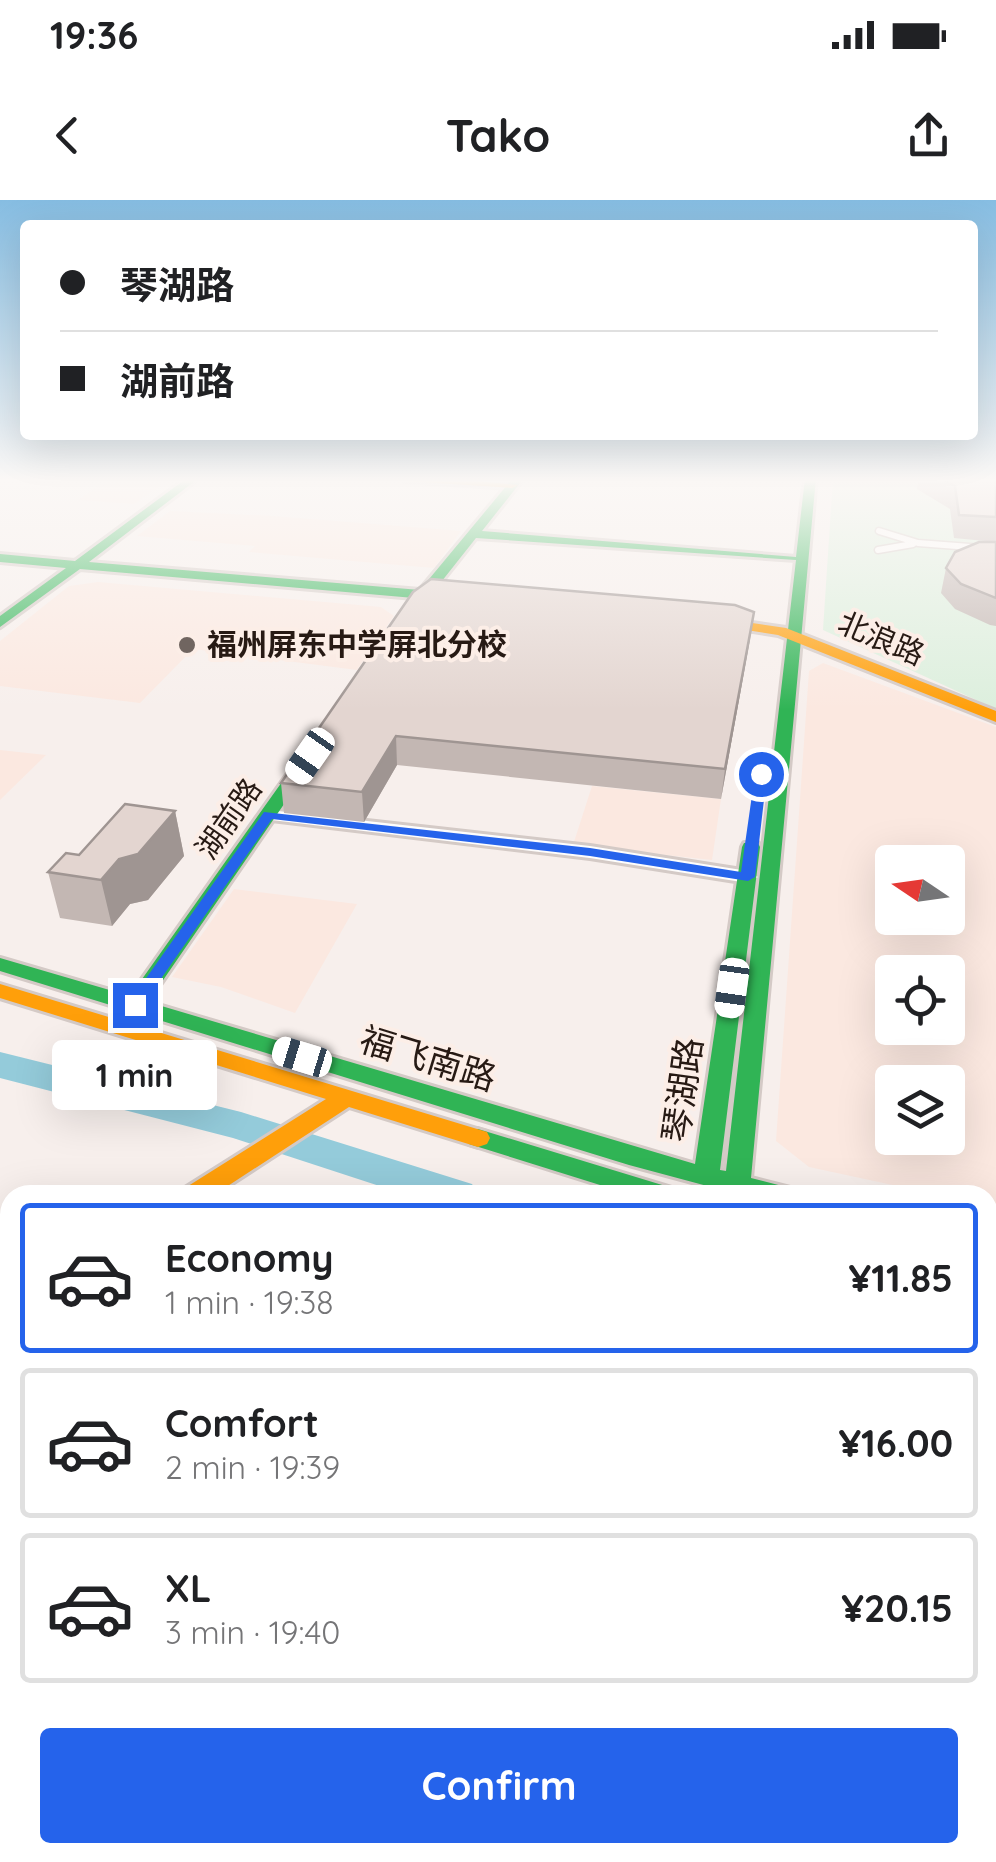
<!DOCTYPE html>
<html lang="en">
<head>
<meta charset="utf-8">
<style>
	:root { --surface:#fff; --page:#f2f2f2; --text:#202124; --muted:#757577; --line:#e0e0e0; --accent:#2563eb }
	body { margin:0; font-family:Quicksand,"Noto Sans SC",sans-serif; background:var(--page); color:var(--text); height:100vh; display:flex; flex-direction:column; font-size:38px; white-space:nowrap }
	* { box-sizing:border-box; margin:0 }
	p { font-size:32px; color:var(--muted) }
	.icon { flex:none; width:55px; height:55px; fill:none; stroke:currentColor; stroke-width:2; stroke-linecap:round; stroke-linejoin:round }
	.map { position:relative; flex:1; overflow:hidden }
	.side { position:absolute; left:0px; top:985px; width:998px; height:678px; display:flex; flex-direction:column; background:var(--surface); border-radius:30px 30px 0 0; box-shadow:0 10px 40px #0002 }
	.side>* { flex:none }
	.hud { position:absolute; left:20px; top:20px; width:958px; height:220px; border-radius:10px; box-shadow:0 10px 40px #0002; display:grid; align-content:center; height:220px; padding:0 40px; background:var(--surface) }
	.needle { width:65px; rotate:283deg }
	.buttons { position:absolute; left:875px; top:645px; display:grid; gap:20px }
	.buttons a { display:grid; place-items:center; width:90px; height:90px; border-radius:10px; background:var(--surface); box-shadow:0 10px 40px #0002; font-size:50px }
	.end { position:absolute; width:45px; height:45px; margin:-22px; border:12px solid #2563eb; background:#fff; box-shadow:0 0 0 5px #fff }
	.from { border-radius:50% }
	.bubble { position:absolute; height:70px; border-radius:10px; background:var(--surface); box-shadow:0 10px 40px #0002; font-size:32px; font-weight:800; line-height:70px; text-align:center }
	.car { position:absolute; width:30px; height:60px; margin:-30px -15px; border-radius:12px; box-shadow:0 0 8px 2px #0007; background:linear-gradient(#fff 24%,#345 0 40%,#fff 0 76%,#345 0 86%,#fff 0) }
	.hud b { display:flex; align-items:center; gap:35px; height:95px; font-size:38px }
	.hud b+b { border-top:2px solid var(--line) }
	.hud i { width:25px; height:25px; background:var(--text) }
	ul { padding:18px 0 0; list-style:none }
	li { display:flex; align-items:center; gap:30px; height:150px; margin:0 20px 15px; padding:0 20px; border:5px solid var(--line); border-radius:10px }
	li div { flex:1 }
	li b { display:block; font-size:38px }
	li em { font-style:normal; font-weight:800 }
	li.selected { border-color:var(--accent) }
	li>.icon { width:90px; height:90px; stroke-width:1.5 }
	.cta { display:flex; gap:20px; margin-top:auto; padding:20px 40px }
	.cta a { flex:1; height:115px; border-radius:10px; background:var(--accent); color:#fff; font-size:40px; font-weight:800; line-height:115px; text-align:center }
	.status { display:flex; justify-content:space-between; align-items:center; height:70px; padding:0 50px; background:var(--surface); direction:ltr }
	.status svg { height:28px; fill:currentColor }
	header { display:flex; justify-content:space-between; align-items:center; height:130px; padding:0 40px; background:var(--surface); font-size:45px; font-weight:800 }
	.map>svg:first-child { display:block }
	.built { fill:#fbe8e0; fill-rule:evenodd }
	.green { fill:#dcefdd }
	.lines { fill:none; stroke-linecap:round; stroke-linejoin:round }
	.river { fill:#94cbda; fill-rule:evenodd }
	.lane-casing { stroke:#d4cac6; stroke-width:9 }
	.street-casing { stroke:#d4cac6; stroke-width:6 }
	.fast-casing { stroke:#d4cac6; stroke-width:6 }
	.slow-casing { stroke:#d4cac6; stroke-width:6 }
	.lane { stroke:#fefdfc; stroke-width:6 }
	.street { fill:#fefdfc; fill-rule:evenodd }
	.fast { fill:#30b455; fill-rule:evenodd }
	.slow { fill:#ff9f0a; fill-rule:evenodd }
	.wall { fill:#c3b7b3 }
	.shaded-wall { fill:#9f9592 }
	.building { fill:#e3d5d0; stroke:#9f9592; stroke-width:2.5 }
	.route { fill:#2563eb }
	.poi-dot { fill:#706560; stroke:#fceee7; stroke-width:4 }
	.labels { text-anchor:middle; stroke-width:8; stroke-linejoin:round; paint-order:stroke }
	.far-street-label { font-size:30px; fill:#271a14; stroke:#fceee7 }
	.far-poi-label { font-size:30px; font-weight:bold; fill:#271a14; stroke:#fceee7; text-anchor:start }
	.street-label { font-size:35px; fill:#271a14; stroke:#fceee7 }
</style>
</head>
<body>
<div class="status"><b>19:36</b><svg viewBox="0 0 49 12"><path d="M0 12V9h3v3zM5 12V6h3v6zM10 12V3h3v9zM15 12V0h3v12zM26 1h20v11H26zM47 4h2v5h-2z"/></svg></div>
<header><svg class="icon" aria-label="back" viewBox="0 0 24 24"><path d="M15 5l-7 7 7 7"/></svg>Tako<svg class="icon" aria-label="share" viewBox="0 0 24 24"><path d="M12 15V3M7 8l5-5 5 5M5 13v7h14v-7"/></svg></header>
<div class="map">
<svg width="996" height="1662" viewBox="0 0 996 1662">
	<rect width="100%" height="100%" fill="#f7efec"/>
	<path class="built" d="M111 278H171L134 304 78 300Z
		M170 311 273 316 461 331 434 368 249 352 255 346 137 336Z
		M98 382 381 407 394 416 357 470 193 449 140 503 0 486V441L69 386Z
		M823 463 996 527V1007L988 1005V995H939L809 967 776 941 809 471ZM948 662V718H892V662ZM892 772H948V828H892ZM948 882V938H892V882Z
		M0 550 46 555 0 600Z
		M592 586 721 599 712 660 573 645Z
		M234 689 357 704 295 813 221 787 172 777Z
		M988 1585 996 1587V1662H645L646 1652H988Z"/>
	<path class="green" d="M833 278H996V509L823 430Z"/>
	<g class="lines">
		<path class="river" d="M0 852 241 912 472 984 479 995H407L233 938 0 878Z
			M988 1128 996 1131V1171L988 1168Z"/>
		<g class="lane-casing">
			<path id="lane" d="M879 331 918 343 996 349
				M878 350 913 344"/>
		</g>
		<g class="street-casing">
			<path id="street" d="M269 610 590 646 748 671 758 677 748 683 590 658 263 619V611Z"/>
		</g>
		<g class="fast-casing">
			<path id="fast" d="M187 278H199L89 362 420 390 513 278H524L482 331 796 357 805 278H816L751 978 790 988 794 995 737 994 629 965 0 771V758L130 796 299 558H311L313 562 148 802 695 964 742 647 744 643H758L760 647 720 970 726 971 796 360 476 338 434 391 457 394V400L428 399 418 406 411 402 414 398 80 369 0 427V416L66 368 0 362V354L75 361Z
				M478 929 672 988 676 995H632L469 944 466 938 469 932Z
				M988 1031 996 1033V1053L988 1051Z
				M988 1069 996 1071V1093L988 1091Z
				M10 1101V1126L0 1130V1104Z"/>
		</g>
		<g class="slow-casing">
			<path id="slow" d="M400 278H449L518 285 512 288 405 281Z
				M712 417 786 428 996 511V522L778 435 707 424 705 421Z
				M0 784 487 932 490 938 487 944 478 947 349 907 214 995H181L185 988 326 899 0 798Z"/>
		</g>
		<use href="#lane" class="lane"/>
		<use href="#street" class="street"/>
		<use href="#fast" class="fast"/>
		<use href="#slow" class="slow"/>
	</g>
	<path class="wall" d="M919 278H996V342L954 338 950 309 917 289Z
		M996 342V426L990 425 955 409 941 393 946 368Z
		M413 392 750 439 721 599 397 565 364 622 284 613 281 583Z
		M175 611 184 656 148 700 130 704 112 726 60 718 48 672 79 655Z"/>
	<path class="shaded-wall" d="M754 412 750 439 721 599 725 569Z
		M396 536 397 565 364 622 362 592Z
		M175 611 184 656 148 700 130 704 112 726 101 680 119 659Z"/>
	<path class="building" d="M940 278H996V317L959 315 955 286Z
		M979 342H996V398L961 384 946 368 955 352Z
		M431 379 735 405 754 412 725 569 396 536 362 592 281 583 413 392Z
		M125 604 175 611 138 654 119 659 101 680 48 672 66 653 79 655Z"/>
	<linearGradient id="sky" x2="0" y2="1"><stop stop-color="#86bde2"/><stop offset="0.55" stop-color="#fbf8f6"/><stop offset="1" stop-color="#fbf8f6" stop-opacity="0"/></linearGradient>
	<rect width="996" height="510" fill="url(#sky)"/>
	<path class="route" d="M761 570 767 574 755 677 748 681 590 656 272 619 140 809 127 805 264 612 590 648 741 672 755 574Z"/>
	<circle class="poi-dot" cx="187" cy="445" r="10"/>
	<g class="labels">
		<g class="far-street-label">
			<text transform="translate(881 439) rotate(23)" y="10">北浪路</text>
			<text transform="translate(229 619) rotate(-55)" y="10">湖前路</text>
		</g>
		<g class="far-poi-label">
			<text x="207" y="455">福州屏东中学屏北分校</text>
		</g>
		<g class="street-label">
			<text transform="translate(428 859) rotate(17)" y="12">福飞南路</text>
			<text transform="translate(683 890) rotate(-82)" y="12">琴湖路</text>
		</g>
	</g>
</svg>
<div class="buttons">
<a><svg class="needle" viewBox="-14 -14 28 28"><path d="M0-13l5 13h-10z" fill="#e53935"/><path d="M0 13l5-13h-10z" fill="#757577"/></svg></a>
<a><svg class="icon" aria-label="locate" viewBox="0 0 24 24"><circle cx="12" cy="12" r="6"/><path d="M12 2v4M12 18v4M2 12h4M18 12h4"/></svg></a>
<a><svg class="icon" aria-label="layers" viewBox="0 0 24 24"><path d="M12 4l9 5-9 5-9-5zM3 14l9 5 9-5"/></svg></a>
</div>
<i class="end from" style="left:761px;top:574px"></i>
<i class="end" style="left:135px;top:805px"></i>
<div class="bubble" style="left:52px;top:840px;width:165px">1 min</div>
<i class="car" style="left:310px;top:556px;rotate:215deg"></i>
<i class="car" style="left:732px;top:788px;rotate:188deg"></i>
<i class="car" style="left:302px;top:857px;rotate:287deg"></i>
<div class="hud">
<b><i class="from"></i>琴湖路</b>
<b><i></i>湖前路</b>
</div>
<section class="side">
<ul>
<li class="selected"><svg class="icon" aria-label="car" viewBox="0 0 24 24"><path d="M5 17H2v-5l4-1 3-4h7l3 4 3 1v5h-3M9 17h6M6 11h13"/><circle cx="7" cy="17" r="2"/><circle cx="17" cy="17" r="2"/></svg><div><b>Economy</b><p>1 min · 19:38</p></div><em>¥11.85</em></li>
<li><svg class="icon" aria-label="car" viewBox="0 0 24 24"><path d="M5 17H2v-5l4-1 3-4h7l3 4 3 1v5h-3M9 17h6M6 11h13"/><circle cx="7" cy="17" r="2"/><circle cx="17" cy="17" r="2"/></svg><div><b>Comfort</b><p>2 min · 19:39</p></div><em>¥16.00</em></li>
<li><svg class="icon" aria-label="car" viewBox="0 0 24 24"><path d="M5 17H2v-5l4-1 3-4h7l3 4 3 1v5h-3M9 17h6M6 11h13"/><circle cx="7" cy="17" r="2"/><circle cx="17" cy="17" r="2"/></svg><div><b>XL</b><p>3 min · 19:40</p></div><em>¥20.15</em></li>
</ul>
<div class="cta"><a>Confirm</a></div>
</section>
</div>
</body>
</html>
